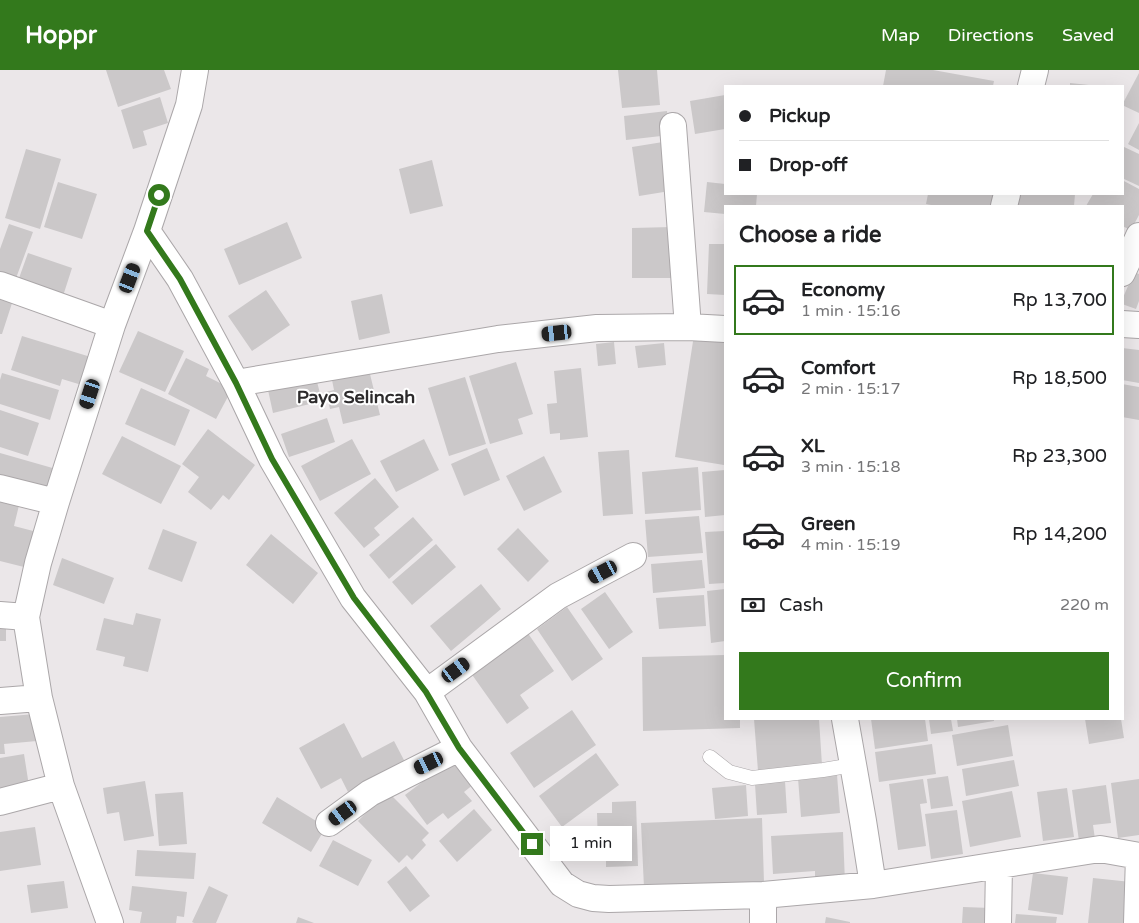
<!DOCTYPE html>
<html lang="en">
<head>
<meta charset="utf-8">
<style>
	:root { --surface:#fff; --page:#f2f2f2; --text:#202124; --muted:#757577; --line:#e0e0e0; --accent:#33791c }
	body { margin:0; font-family:"Varela Round",sans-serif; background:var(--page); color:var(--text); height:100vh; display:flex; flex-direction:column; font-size:19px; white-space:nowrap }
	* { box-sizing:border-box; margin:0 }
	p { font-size:16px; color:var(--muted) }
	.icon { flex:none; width:28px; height:28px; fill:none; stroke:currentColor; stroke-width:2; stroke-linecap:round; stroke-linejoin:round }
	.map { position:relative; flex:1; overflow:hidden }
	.drawer { position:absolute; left:724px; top:135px; width:400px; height:515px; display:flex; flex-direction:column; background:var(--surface); border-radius:0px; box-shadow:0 5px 20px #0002 }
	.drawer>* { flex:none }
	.guide { position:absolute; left:724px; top:15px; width:400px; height:110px; border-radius:0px; box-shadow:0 5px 20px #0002; display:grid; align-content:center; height:110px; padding:0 15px; background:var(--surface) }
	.end { position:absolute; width:22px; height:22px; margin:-11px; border:6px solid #33791c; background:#fff; box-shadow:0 0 0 2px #fff }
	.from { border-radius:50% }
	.bubble { position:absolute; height:35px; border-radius:0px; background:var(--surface); box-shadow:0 5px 20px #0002; font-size:16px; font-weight:600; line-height:35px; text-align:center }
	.car { position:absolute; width:15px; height:30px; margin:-15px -8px; border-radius:6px; box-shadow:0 0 4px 1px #0007; background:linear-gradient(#222 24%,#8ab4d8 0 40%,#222 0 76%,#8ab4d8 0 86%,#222 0) }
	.guide b { display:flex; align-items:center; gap:18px; height:48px; font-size:19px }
	.guide b+b { border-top:1px solid var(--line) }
	.guide i { width:12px; height:12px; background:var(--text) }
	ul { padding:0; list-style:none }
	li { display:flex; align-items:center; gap:15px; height:70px; margin:0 10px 8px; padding:0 5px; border:2px solid transparent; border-radius:0px }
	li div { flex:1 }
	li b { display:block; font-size:19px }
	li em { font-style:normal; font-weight:600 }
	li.active { border-color:var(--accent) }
	li>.icon { width:45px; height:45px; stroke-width:1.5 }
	h2 { padding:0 15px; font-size:22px; line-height:60px }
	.pay { display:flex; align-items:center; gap:12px; height:55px; padding:0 15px; font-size:19px }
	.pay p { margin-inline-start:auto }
	.button { display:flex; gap:10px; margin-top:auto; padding:10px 15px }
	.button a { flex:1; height:58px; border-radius:0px; background:var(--accent); color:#fff; font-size:20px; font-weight:600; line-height:58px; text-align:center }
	header { display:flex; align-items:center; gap:30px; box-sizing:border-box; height:70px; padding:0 25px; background:var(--accent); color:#fff }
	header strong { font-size:24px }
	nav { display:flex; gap:28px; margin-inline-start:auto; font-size:18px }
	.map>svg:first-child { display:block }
	.building { fill:#cbc8c9 }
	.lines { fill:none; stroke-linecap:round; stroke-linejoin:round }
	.lane-casing { stroke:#aba7a9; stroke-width:15 }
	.street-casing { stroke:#aba7a9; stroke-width:28 }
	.lane { stroke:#fff; stroke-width:14 }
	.street { stroke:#fff; stroke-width:26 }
	.route { stroke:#33791c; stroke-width:6 }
	.labels { text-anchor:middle; stroke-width:4; stroke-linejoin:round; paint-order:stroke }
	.quarter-label { font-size:18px; font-weight:bold; fill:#2d2b2c; stroke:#fff }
</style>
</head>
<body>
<header>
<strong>Hoppr</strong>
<nav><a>Map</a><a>Directions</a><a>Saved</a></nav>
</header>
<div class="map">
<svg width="1139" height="853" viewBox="0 0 1139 853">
	<rect width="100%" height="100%" fill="#ebe7e9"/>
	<path class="building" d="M106 0H164L171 19 118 37Z
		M618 0H657L660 35 622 38Z
		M886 0H933L994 11 993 16H883Z
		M1139 3V43L1122 35Z
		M1070 13 1089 15V16H1070Z
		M725 25V59L695 64 690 31Z
		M160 27 168 53 143 61 147 75 133 79 121 40Z
		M667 41 670 65 626 70 624 46Z
		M1139 53V80L1128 74Z
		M663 72 670 121 639 126 632 77Z
		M1122 76 1139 84V116L1122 108Z
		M26 79 61 89 40 159 5 148Z
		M432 90 443 136 410 144 399 99Z
		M1122 110 1139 119V145L1131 160 1122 156V136H1086L1093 124H1122Z
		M58 112 97 124 82 169 44 157Z
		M707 112 725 114V124H757L756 136H725V144L704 142Z
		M928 124H994L991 136H936L926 134Z
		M1020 124H1075L1074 136H1018Z
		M287 152 302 188 239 215 224 179Z
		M9 154 33 162 15 211 0 206V179Z
		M672 157V208H632V158Z
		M709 174H725V225L707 224Z
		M28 183 72 198 63 226 18 211Z
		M1134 202 1139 204V231L1136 239 1122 234V230Z
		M266 220 290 255 252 281 228 246Z
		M0 223 14 227 2 264H0Z
		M382 224 390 263 359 270 351 231Z
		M138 261 184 281 165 322 119 302Z
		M694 265 725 270V386L724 395 675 387Z
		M22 266 94 288 85 316 62 309 60 316 11 300Z
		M614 272 616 294 598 296 596 274Z
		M664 273 666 295 638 298 635 276Z
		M1122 278 1139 280V313L1122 310Z
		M186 288 209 299 206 306 232 319 216 349 168 324Z
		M516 292 533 344 518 349 523 364 490 374 469 306Z
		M368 296 380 345 343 354 339 337 330 339 326 322 334 320 331 305Z
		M581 298 588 367 560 370V363L550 364 547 334 557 333 554 301Z
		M2 303 59 320 50 350 0 334V310Z
		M465 307 486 374 449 386 428 318Z
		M316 308 322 331 273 343 268 320Z
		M1122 314 1139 317V350L1122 347Z
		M141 318 190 340 175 376 125 354Z
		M0 340 39 353 28 386 0 377Z
		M327 348 335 372 289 387 281 364Z
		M208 359 255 395 229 430 223 425 211 440 188 422 199 407 182 394Z
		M122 366 181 396 161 434 102 404Z
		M352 369 371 404 320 431 301 396Z
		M424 369 439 400 396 422 380 391Z
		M487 378 500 410 464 426 451 394Z
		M629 380 633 444 603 446 598 382Z
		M0 383 56 399 48 428 0 415Z
		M544 386 562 422 524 441 506 406Z
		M698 397 701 440 645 444 642 402Z
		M725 400V445L705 447 702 402Z
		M375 408 399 437 374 458 380 465 364 478 334 443Z
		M0 421 21 427 14 456 37 462 28 498 0 491Z
		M699 446 703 483 648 487 645 450Z
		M413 447 433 470 389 509 369 485Z
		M518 458 549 491 528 512 497 479Z
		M163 459 197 472 182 512 148 499Z
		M725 461V513L709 514 705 462Z
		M271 464 318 503 293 534 246 495Z
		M436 474 456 497 412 535 392 512Z
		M62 488 114 508 104 534 53 515Z
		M702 490 705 518 653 523 651 494Z
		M481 514 501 539 451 581 430 556Z
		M725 519V571L711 573 707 521Z
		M605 522 633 562 609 579 581 539Z
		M704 525 706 556 659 559 656 528Z
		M567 537 603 589 572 611 537 559Z
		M136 543 161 549 148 602 123 596 125 587 96 580 104 548 133 555Z
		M0 547H6V571H0Z
		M525 559 554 601 520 625 529 638 507 654 468 599Z
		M725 585V649H740V658L643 661 642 587Z
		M572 640 596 675 534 718 510 683Z
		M35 644 37 671 4 674 5 684H0V647Z
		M754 649H819L822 695 758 701Z
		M871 649H925L928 671 875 679Z
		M929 649H951L953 661 931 664Z
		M957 649H994V651L958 657Z
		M1085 649H1121L1124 668 1089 674Z
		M344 653 362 688 394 671 405 692 348 722 341 708 321 719 299 678Z
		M1008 655 1013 686 957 696 952 665Z
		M932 674 936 704 879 712 875 682Z
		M596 683 619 715 562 757 539 726Z
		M24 684 29 716 0 721V688Z
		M454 688 474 714 464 722 472 731 448 749 443 743 427 755 405 725Z
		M1014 690 1019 716 966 726 962 699Z
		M837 705 840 743 801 747 798 708Z
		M948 706 953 736 931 739 927 709Z
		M923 709 927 733 920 734 926 776 898 780 889 714Z
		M1139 709V765L1118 768 1111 713Z
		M145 711 154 766 124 771 119 742 107 744 103 718Z
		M785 711 787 743 757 745 755 714Z
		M746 715 748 746 715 749 712 718Z
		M1106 715 1111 753 1093 755 1095 769 1079 771 1072 720Z
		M1067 718 1074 767 1043 771 1037 722Z
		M387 721 429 763 422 770 426 775 412 790 407 785 399 793 358 751Z
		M1012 721 1021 767 970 777 962 731Z
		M183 722 187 774 159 776 155 724Z
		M277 727 326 757 311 782 262 753Z
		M636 731 638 796 606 797V776H598L597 743H612V732Z
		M474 739 492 760 457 792 439 771Z
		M957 740 963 784 931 789 925 744Z
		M762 748 764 813 644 818 641 753Z
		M35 757 41 795 0 801V762Z
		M843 762 845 813 815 814V801L773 804 771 766Z
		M333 770 372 790 358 816 319 796Z
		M137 780 196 783 194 809 135 806Z
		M406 796 430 826 410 842 387 812Z
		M1033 803 1068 807 1063 845 1028 840Z
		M1093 808 1131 812 1127 853H1088Z
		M64 811 68 838 31 843 27 815Z
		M132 816 187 822 184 847 177 846 176 853H140L142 842 129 840Z
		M209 816 228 825 216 853H194L192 852Z
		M963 837 991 838V853H962Z
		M1016 844 1057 847 1056 853H1015Z
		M298 847 314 853H296Z
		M826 847 850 852V853H825Z"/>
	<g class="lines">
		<g class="lane-casing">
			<path id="lane" d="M710 687 729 702 752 708 823 700 853 695"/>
		</g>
		<g class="street-casing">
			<path id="street" d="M1031 16 1035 0
				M673 56 688 257
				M1004 136 1007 124
				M147 161 180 209 236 313 272 389 353 528 427 622 459 678 562 814 578 824 593 828 609 829 763 825 873 815 1100 779 1139 786
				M1122 203 1139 166
				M0 215 112 255
				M1122 254 1139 255
				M236 313 498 269 597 258 688 257 725 259
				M0 418 56 432
				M0 545 26 547
				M427 622 558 526 633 486
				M0 631 39 628
				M845 649 863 751 873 815
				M0 732 61 716
				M329 753 370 723 459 678
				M763 825V853
				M110 853 61 716 39 628 26 547 38 493 56 432 112 255 147 161 189 35 195 0
				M998 853 999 795
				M1137 853 1139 786"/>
		</g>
		<use href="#lane" class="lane"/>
		<use href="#street" class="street"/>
	</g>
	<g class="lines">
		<path class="route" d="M159 125 147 161 180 209 236 313 272 389 354 528 426 622 459 678 532 774"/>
	</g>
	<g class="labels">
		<g class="quarter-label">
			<text x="356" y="333">Payo Selincah</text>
		</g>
	</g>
</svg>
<i class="end from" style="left:159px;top:125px"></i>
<i class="end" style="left:532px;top:774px"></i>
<div class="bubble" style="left:550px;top:756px;width:82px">1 min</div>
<i class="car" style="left:130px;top:208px;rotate:21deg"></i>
<i class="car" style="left:557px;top:263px;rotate:264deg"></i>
<i class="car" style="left:90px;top:324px;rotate:198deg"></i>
<i class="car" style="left:603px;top:502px;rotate:242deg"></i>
<i class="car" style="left:456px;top:600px;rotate:54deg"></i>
<i class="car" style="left:429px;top:693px;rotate:244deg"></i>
<i class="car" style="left:343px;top:743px;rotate:234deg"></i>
<div class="guide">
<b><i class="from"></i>Pickup</b>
<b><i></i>Drop-off</b>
</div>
<section class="drawer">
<h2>Choose a ride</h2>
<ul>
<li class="active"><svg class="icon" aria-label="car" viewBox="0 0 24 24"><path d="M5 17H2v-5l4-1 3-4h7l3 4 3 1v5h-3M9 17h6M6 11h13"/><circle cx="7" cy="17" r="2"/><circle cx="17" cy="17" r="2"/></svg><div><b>Economy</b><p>1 min · 15:16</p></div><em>Rp 13,700</em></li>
<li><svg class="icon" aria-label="car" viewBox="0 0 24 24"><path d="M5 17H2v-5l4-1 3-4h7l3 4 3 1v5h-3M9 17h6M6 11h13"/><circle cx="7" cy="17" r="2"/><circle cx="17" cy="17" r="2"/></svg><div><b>Comfort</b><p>2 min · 15:17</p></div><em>Rp 18,500</em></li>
<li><svg class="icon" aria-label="car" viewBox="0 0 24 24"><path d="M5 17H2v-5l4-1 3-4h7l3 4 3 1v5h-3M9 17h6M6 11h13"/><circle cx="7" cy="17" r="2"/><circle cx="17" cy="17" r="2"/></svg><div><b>XL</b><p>3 min · 15:18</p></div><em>Rp 23,300</em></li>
<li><svg class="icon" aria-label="car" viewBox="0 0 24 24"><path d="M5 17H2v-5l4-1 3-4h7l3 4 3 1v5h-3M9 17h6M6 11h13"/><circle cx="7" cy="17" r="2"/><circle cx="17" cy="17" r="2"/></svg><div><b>Green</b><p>4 min · 15:19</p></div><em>Rp 14,200</em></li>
</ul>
<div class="pay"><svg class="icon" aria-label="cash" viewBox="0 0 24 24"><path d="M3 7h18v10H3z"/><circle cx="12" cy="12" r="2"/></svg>Cash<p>220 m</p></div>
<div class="button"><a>Confirm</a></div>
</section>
</div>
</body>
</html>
